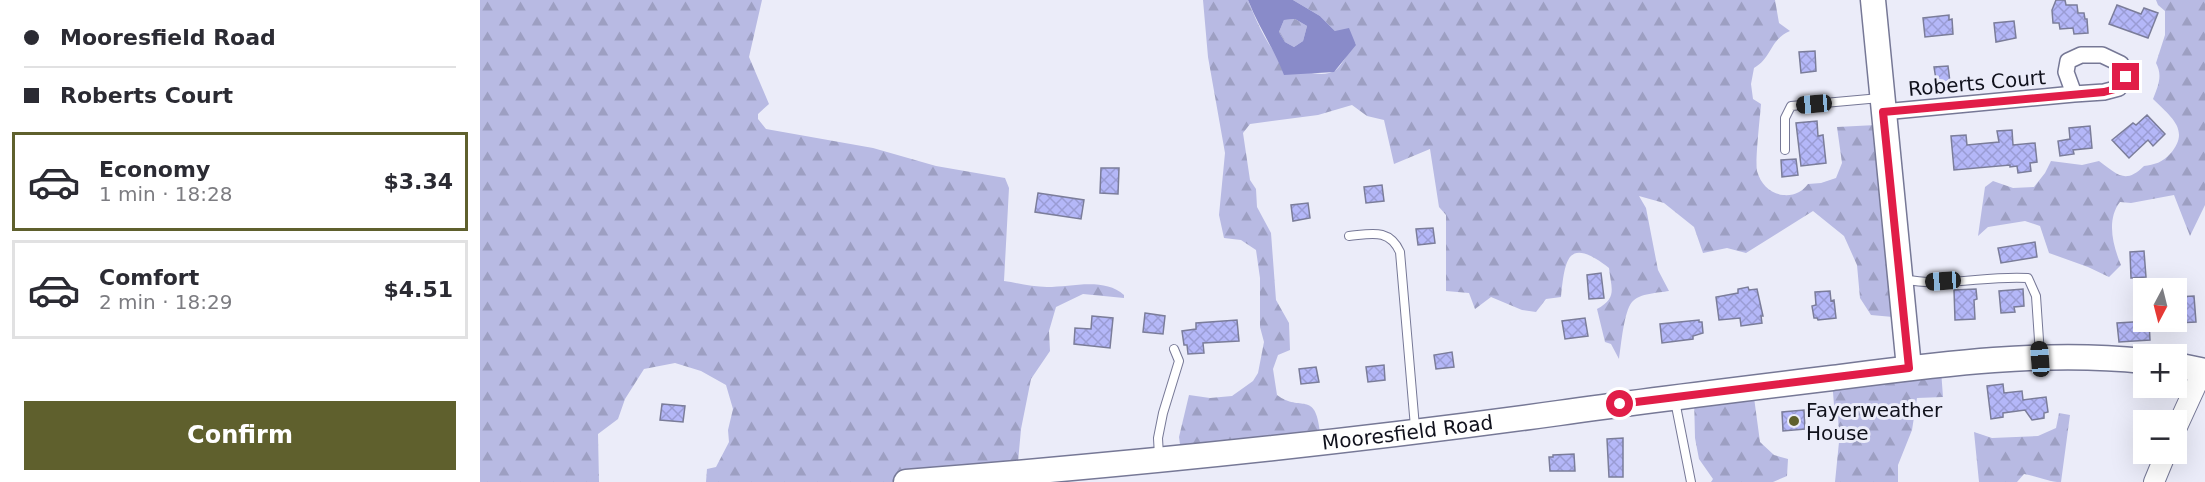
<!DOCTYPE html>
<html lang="en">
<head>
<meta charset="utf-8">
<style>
	:root { --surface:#fff; --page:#f7f7f7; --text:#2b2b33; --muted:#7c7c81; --line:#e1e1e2; --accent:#5f602d }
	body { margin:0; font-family:"DejaVu Sans",sans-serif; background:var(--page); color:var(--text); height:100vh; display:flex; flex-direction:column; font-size:22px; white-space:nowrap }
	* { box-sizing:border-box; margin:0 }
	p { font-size:20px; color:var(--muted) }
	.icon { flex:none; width:33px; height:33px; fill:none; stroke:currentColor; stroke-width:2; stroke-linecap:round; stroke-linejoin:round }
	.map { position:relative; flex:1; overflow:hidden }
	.drawer { display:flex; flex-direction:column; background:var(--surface); width:480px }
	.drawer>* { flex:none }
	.top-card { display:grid; align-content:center; height:132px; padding:0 24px; background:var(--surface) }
	.needle { width:39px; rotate:187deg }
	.controls { position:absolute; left:1653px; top:278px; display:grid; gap:12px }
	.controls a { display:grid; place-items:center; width:54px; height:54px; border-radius:0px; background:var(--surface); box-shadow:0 6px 24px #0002; font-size:30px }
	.end { position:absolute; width:27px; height:27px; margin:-14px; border:8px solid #e11d48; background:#fff; box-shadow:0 0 0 3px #fff }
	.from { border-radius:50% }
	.car { position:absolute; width:18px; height:36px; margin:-18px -9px; border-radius:8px; box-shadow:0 0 4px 2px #0007; background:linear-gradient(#222 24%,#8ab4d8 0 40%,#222 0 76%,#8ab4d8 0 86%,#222 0) }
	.top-card b { display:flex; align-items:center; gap:21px; height:57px; font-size:22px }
	.top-card b+b { border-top:2px solid var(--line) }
	.top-card i { width:15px; height:15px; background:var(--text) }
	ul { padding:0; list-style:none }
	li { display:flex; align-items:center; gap:18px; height:99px; margin:0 12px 9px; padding:0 12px; border:3px solid var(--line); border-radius:0px }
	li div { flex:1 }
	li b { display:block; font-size:22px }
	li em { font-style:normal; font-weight:700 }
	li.current { border-color:var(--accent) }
	li>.icon { width:54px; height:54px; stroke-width:1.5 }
	.cta { display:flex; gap:12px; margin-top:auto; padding:12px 24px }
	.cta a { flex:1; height:69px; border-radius:0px; background:var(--accent); color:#fff; font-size:24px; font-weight:700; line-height:69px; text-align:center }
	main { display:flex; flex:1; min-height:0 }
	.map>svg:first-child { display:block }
	.forest { fill:url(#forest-firs) }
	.water { fill:#898bc9; fill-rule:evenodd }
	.building { fill:url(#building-cross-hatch); stroke:#7b7d9a; stroke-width:1.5 }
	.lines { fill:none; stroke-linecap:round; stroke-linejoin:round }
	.service-casing { stroke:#767896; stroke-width:10 }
	.minor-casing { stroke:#767896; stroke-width:18 }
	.tertiary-casing { stroke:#767896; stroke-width:22 }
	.primary-casing { stroke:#767896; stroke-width:27 }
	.service { stroke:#fff; stroke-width:8 }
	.minor { stroke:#fff; stroke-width:15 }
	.tertiary { stroke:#fff; stroke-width:20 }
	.primary { stroke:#fff; stroke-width:24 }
	.route { stroke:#e11d48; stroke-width:8 }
	.poi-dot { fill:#5f602d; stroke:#ebecf9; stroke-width:2 }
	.labels { text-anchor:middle; stroke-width:6; stroke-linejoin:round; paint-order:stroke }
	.street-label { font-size:20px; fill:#10111c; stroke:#ebecf9 }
	.poi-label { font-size:20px; fill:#10111c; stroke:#ebecf9; text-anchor:start }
</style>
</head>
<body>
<main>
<section class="drawer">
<div class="top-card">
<b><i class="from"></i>Mooresfield Road</b>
<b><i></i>Roberts Court</b>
</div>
<ul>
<li class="current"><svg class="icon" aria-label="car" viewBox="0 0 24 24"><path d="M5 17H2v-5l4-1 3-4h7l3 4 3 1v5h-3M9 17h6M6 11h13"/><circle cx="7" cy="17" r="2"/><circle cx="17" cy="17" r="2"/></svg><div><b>Economy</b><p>1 min · 18:28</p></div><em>$3.34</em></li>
<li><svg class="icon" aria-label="car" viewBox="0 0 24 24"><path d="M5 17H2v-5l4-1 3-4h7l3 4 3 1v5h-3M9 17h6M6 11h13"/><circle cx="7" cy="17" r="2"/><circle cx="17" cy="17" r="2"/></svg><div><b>Comfort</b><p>2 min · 18:29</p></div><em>$4.51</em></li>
</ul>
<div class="cta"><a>Confirm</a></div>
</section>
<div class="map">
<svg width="1725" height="482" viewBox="0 0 1725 482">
	<defs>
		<pattern id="forest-firs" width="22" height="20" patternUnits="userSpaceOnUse" patternTransform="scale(1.5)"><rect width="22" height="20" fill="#b8bae3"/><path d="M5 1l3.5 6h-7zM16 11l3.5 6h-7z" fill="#9d9fc2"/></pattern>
		<pattern id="building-cross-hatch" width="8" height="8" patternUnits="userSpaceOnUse" patternTransform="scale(1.5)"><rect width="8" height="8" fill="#b4b7f8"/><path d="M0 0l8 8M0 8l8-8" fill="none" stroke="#9a9cd4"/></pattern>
	</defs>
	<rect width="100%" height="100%" fill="#ebecf9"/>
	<path class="forest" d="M0 0H282L269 57 289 104 278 114V119L286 129 393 148 456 166 525 178 529 188 524 281C538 283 553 287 567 287 592 287 624 277 644 295V298L603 294 576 307 569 331 570 351 551 379 541 429 537 473 455 482H226L227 469 236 467 249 442 248 430 253 409 246 385 221 371 195 363 164 369 145 399 138 419 118 434 119 482H0Z
		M723 0H768C774 16 785 41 796 54 807 67 840 81 856 70 863 64 868 51 876 44L855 31 840 16 813 0H1295L1299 23 1310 31C1289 40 1293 57 1274 68L1271 84 1273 99 1281 104C1280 118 1275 160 1277 171 1281 185 1290 193 1303 195 1314 196 1322 192 1328 184L1341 183 1356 178 1362 163 1357 127 1396 125 1424 318 1391 315 1380 298 1377 265 1364 236 1333 211 1266 253 1247 248 1223 253 1214 227 1184 203 1159 196 1166 208 1178 270 1189 291C1178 293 1160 293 1152 302 1144 311 1141 346 1139 359L1131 344 1125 342 1117 309C1138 298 1131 288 1129 268 1088 236 1085 258 1081 297L1066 299 1056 312 1042 310 1011 297 995 309 989 293 966 291V215L959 207 950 149 914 164 904 120 887 116 872 105 838 115 770 124 763 133 770 180 776 189 777 207 791 233 796 300 809 323 810 350 798 355 793 369 797 395C821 413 835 389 840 432L702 459 699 437 709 395 730 398 752 396 773 381 778 373 784 342 780 327V278L776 250 761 240 744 238 739 215 745 153 728 57Z
		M1676 0H1725V205L1710 236 1694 195 1651 203 1640 202C1626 220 1633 246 1641 265L1629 277 1608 267 1569 253 1560 226 1545 221 1508 227 1498 236 1505 187 1513 181 1533 188 1554 187 1565 173 1571 161 1602 165 1619 161C1637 174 1645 185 1664 166 1674 165 1683 162 1690 154 1711 130 1691 117 1673 99 1678 86 1683 76 1676 63L1685 35V11L1678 5Z
		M815 19 827 26 823 41 814 47 805 42 799 32 804 20Z
		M1461 370 1463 397 1437 398 1432 430 1418 465V482H1355L1359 442 1358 412 1354 405 1352 380Z
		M1273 390 1280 442 1294 455 1308 459 1307 476 1293 482H1231L1233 479 1219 459 1215 438 1214 397Z
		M1579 413 1590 415 1581 482C1568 482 1557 476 1544 474L1537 482H1499L1494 432 1512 438 1558 436 1576 428Z"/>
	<path class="water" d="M768 0H813L840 16 855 31 869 28 876 45 854 72 804 75C794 49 778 26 768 0ZM815 19 827 26 823 41 814 47 805 42 799 32 804 20Z"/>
	<path class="building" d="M1576 0H1585L1586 5H1597L1598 13H1604L1605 19H1607L1608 33 1594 34 1593 28 1580 29 1579 23H1573L1572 10Z
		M1637 5 1661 14 1664 8 1678 13 1668 38 1629 24Z
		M1469 15V20L1472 19 1473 34 1445 37 1443 18Z
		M1534 21 1536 38 1516 42 1514 23Z
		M1335 51 1336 71 1321 73 1319 52Z
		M1468 66 1471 90 1458 92 1454 67Z
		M1667 115 1685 134 1673 146 1668 140 1649 158 1632 140 1653 123 1656 125Z
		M1337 121 1338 136 1343 135 1346 163 1321 166 1316 123Z
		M1610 126 1612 148 1593 150 1594 154 1580 156 1578 141 1590 139 1589 128Z
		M1532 130 1533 145 1555 143 1557 162 1550 163 1551 171 1538 173 1537 166 1530 167V165L1474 170 1471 136 1486 135 1487 145 1519 142 1517 131Z
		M1316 159 1318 175 1302 177 1301 160Z
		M621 168H639L638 194 620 193Z
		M902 185 904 201 886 203 884 187Z
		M558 193 604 200 601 219 555 212Z
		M828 203 830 218 813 221 811 205Z
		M953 228 955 243 938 245 936 229Z
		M1555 242 1557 257 1521 263 1518 248Z
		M1664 251 1666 277 1651 278 1650 252Z
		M1121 273 1124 298 1109 299 1107 275Z
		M1268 287 1269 290 1277 289 1283 316H1281L1282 323 1261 326 1260 318 1239 320 1236 297 1258 293V289Z
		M1496 289 1497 299 1494 300 1495 319 1475 320 1474 290Z
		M1543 289 1544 306 1534 307 1535 312 1521 313 1519 291Z
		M1350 291 1351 301 1354 300 1356 318 1338 320 1337 318H1334L1332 306 1336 305 1335 292Z
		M1714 296 1716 322 1696 323V297Z
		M665 313 685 316 683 334 663 332Z
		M612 316 633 318 630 348 594 344 595 328 611 329Z
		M1105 318 1108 336 1085 339 1082 321Z
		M757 320 759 341 723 343 724 353 708 354 707 345H704L702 331 716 329V323Z
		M1219 320V322H1222L1223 333 1213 336V339L1182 343 1180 324Z
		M1669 321 1670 340 1639 342 1637 323Z
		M972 352 974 367 956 369 954 355Z
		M904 365 905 380 888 382 886 367Z
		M836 367 839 382 821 384 819 369Z
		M1523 384 1524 393 1542 391 1543 400 1566 397 1568 412 1564 413V418L1552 420 1545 410 1523 413V417L1511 419 1507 386Z
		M182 404 205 406 203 422 180 420Z
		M1324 410 1325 429 1303 431 1302 412Z
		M1143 438V477H1129L1127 439Z
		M1094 454 1095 471H1070L1069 457H1073V455Z"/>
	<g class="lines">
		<g class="service-casing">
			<path id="service" d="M1305 150V118L1311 106 1400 98
				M869 236C891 234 909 228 920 252L935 427
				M1423 279C1464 288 1507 275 1548 278L1556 296 1560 355
				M1195 401 1211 482
				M679 456 678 438 683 413 699 361 694 349"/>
		</g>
		<g class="minor-casing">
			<path id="minor" d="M1601 55H1622L1641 64 1646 77 1639 88 1624 92 1594 94 1586 72 1588 61Z
				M1403 112 1594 94"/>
		</g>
		<g class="tertiary-casing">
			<path id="tertiary" d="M1696 429 1723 370
				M1674 482 1686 453"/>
		</g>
		<g class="primary-casing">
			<g id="primary">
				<path d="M1393 0 1429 368"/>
				<path d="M1696 365 1725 371"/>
				<path id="s1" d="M426 482C644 465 862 443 1079 413 1170 400 1261 389 1352 378 1453 365 1561 350 1664 361"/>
			</g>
		</g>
		<use href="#service" class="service"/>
		<use href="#minor" class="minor"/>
		<use href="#tertiary" class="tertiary"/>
		<use href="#primary" class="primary"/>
	</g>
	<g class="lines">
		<path class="route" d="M1140 404 1429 368 1403 112 1624 92 1639 88 1646 77"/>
	</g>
	<circle class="poi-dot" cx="1314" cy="421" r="6"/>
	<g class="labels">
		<g class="street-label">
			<text transform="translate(1497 83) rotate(-5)" y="7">Roberts Court</text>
			<text dy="7" stroke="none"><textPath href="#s1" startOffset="504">Mooresfield Road</textPath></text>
		</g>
		<g class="poi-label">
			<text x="1326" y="417">Fayerweather<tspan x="1326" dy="23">House</tspan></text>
		</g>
	</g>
</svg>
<div class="controls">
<a><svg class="needle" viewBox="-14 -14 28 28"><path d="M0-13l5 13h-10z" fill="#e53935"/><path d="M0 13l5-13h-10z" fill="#7c7c81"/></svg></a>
<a>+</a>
<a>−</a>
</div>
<i class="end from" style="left:1140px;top:404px"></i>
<i class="end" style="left:1646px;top:77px"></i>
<i class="car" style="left:1334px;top:104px;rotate:265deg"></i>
<i class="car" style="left:1463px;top:281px;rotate:266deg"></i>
<i class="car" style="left:1560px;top:359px;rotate:356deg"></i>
</div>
</main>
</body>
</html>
